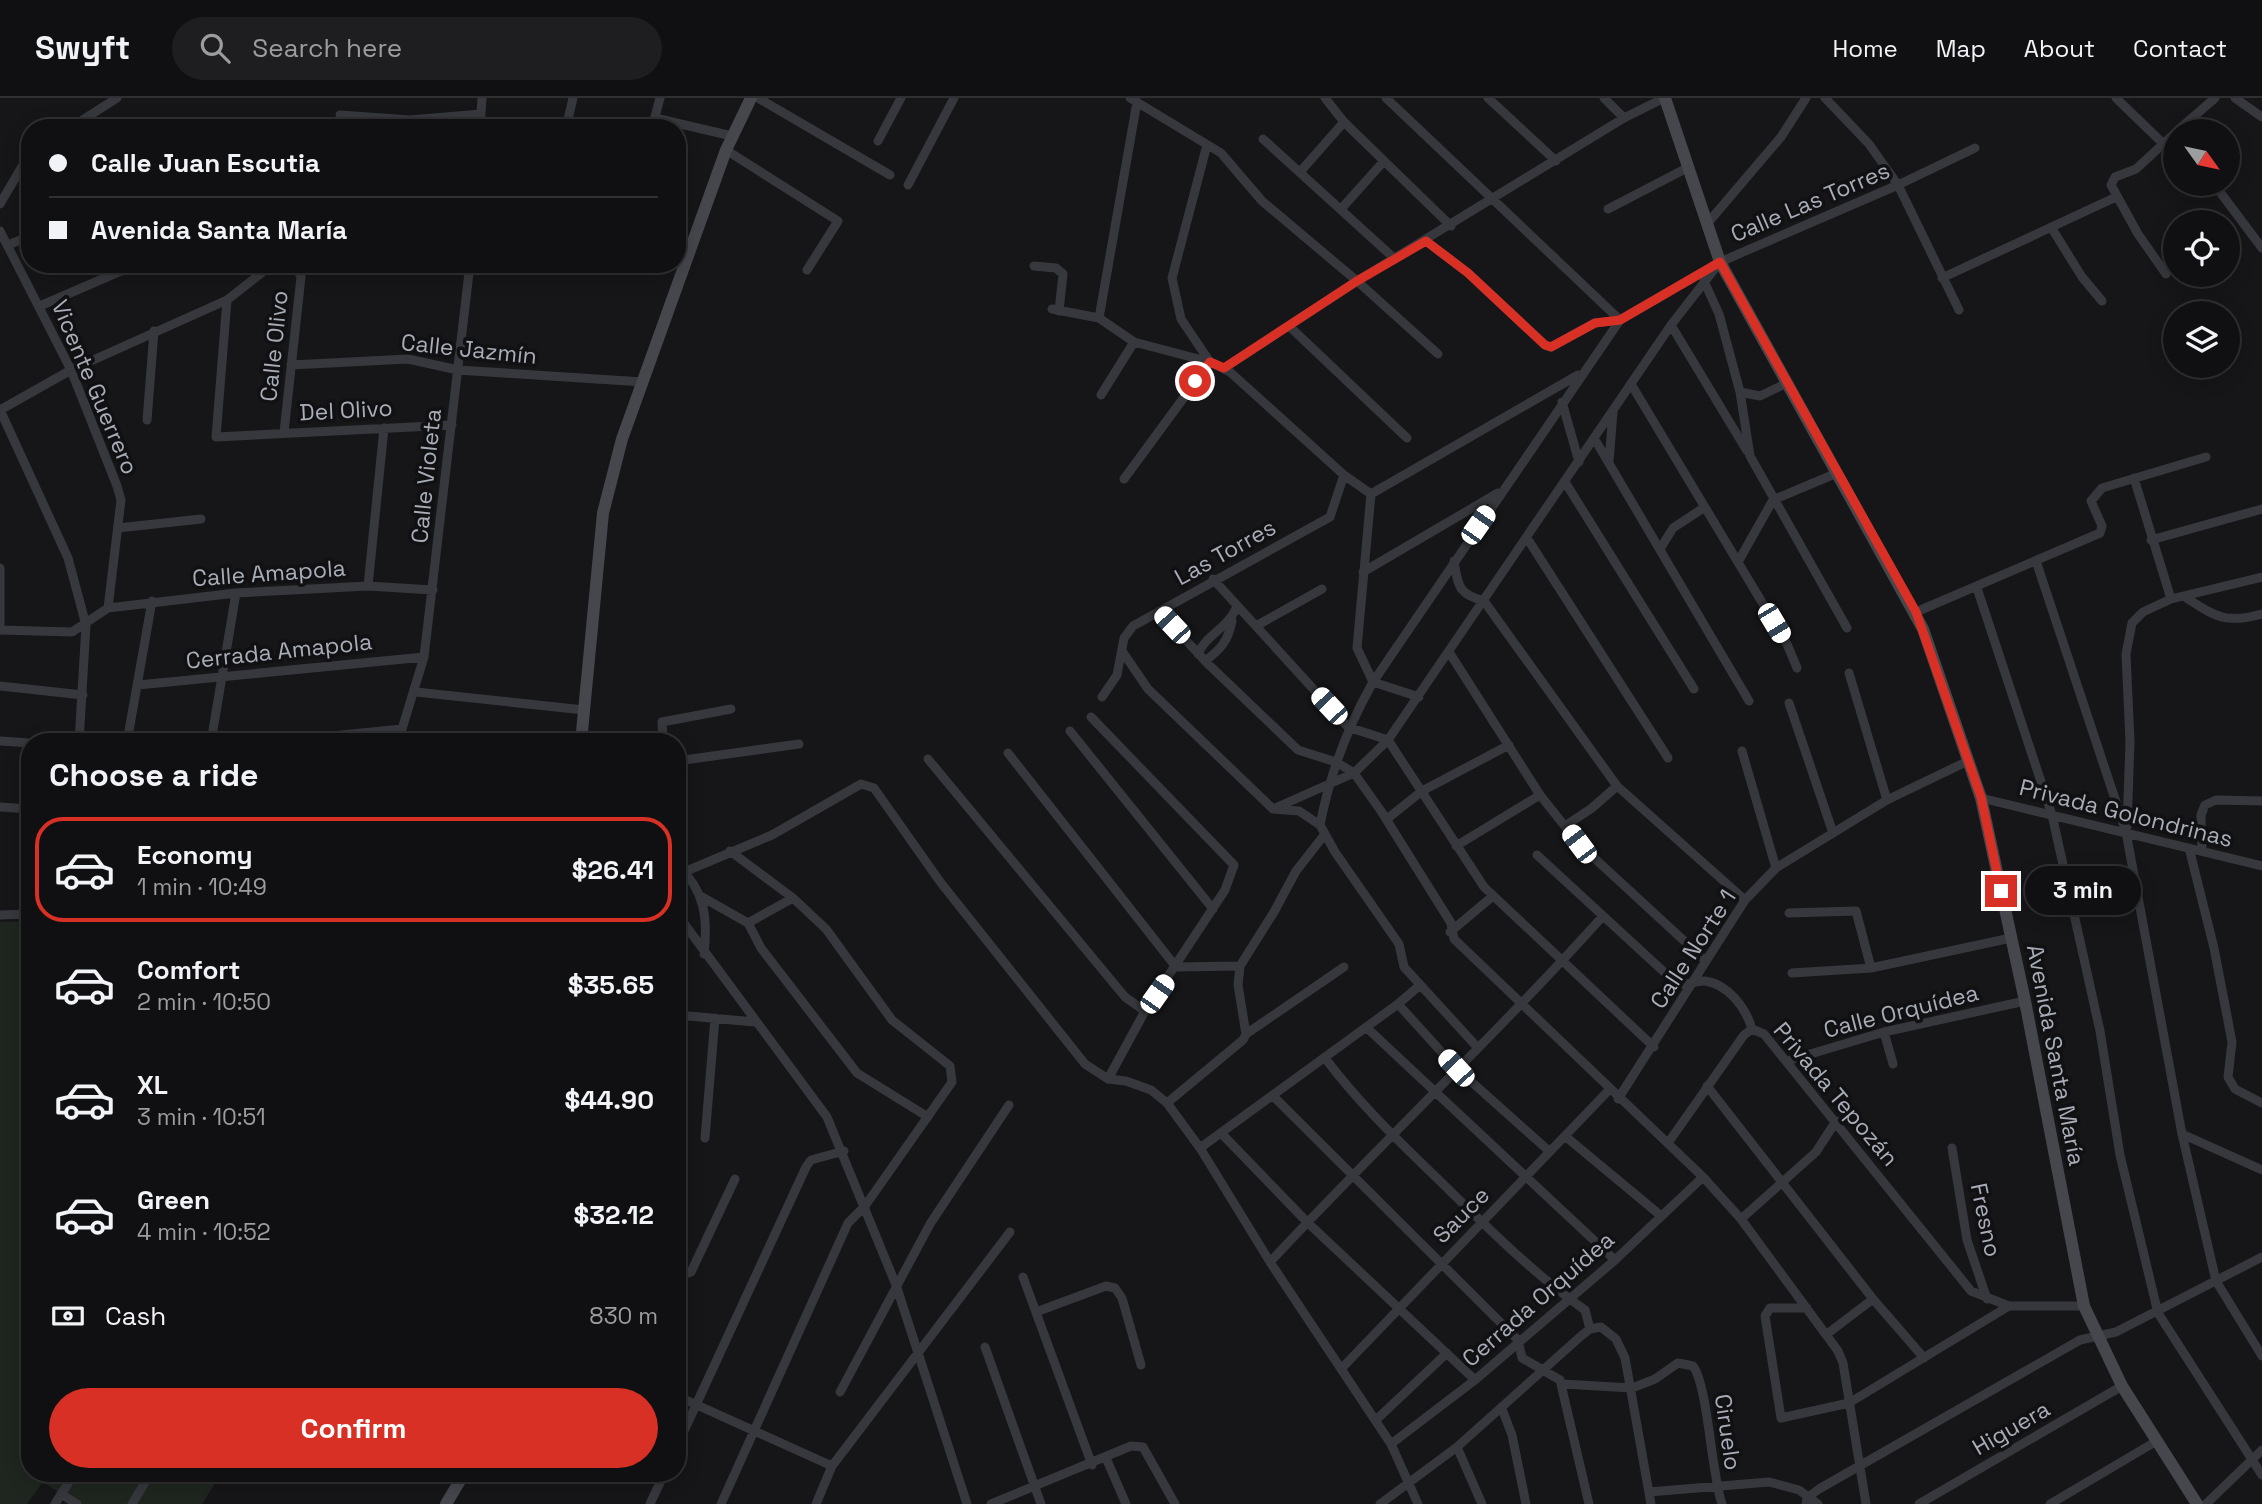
<!DOCTYPE html>
<html lang="en">
<head>
<meta charset="utf-8">
<style>
	:root { --surface:#101012; --page:#1e1e20; --text:#f1f3f6; --muted:#9c9d9f; --line:#303032; --accent:#d93025 }
	body { margin:0; font-family:"Space Grotesk",sans-serif; background:var(--page); color:var(--text); height:100vh; display:flex; flex-direction:column; font-size:26px; white-space:nowrap }
	* { box-sizing:border-box; margin:0 }
	p { font-size:23px; color:var(--muted) }
	.icon { flex:none; width:38px; height:38px; fill:none; stroke:currentColor; stroke-width:2; stroke-linecap:round; stroke-linejoin:round }
	.map { position:relative; flex:1; overflow:hidden }
	.details { position:absolute; left:21px; top:635px; width:665px; height:749px; display:flex; flex-direction:column; background:var(--surface); border-radius:28px; box-shadow:0 4px 18px #0003,0 0 0 2px var(--line) }
	.details>* { flex:none }
	.top-card { position:absolute; left:21px; top:21px; width:665px; height:154px; border-radius:28px; box-shadow:0 4px 18px #0003,0 0 0 2px var(--line); display:grid; align-content:center; height:154px; padding:0 28px; background:var(--surface) }
	.needle { width:46px; rotate:123deg }
	.tools { position:absolute; left:2163px; top:21px; display:grid; gap:14px }
	.tools a { display:grid; place-items:center; width:77px; height:77px; border-radius:50%; background:var(--surface); box-shadow:0 4px 18px #0003,0 0 0 2px var(--line); font-size:35px }
	.end { position:absolute; width:32px; height:32px; margin:-16px; border:9px solid #d93025; background:#fff; box-shadow:0 0 0 4px #fff }
	.from { border-radius:50% }
	.bubble { position:absolute; height:49px; border-radius:24px; background:var(--surface); box-shadow:0 4px 18px #0003,0 0 0 2px var(--line); font-size:23px; font-weight:700; line-height:49px; text-align:center }
	.car { position:absolute; width:21px; height:42px; margin:-21px -10px; border-radius:9px; box-shadow:0 0 5px 2px #0007; background:linear-gradient(#fff 24%,#345 0 40%,#fff 0 76%,#345 0 86%,#fff 0) }
	.top-card b { display:flex; align-items:center; gap:24px; height:66px; font-size:26px }
	.top-card b+b { border-top:2px solid var(--line) }
	.top-card i { width:18px; height:18px; background:var(--text) }
	ul { padding:0; list-style:none }
	li { display:flex; align-items:center; gap:21px; height:105px; margin:0 14px 10px; padding:0 14px; border:4px solid transparent; border-radius:28px }
	li div { flex:1 }
	li b { display:block; font-size:26px }
	li em { font-style:normal; font-weight:700 }
	li.selected { border-color:var(--accent) }
	li>.icon { width:63px; height:63px; stroke-width:1.5 }
	h2 { padding:0 28px; font-size:32px; line-height:84px }
	.pay { display:flex; align-items:center; gap:18px; height:77px; padding:0 28px; font-size:26px }
	.pay p { margin-inline-start:auto }
	.button { display:flex; gap:14px; margin-top:auto; padding:14px 28px }
	.button a { flex:1; height:80px; border-radius:42px; background:var(--accent); color:#fff; font-size:28px; font-weight:700; line-height:80px; text-align:center }
	header { display:flex; align-items:center; gap:42px; box-sizing:border-box; height:98px; padding:0 35px; background:var(--surface); border-bottom:2px solid var(--line) }
	header strong { font-size:33px }
	nav { display:flex; gap:38px; margin-inline-start:auto; font-size:24px }
	.search { width:490px; height:63px; background:var(--page); display:flex; align-items:center; gap:18px; box-sizing:border-box; padding:0 24px; border-radius:38px; color:var(--muted); font-size:26px }
	.map>svg:first-child { display:block }
	.green { fill:#1e261f }
	.lines { fill:none; stroke-linecap:round; stroke-linejoin:round }
	.street { stroke:#37383d; stroke-width:9 }
	.secondary { stroke:#45474d; stroke-width:12 }
	.route { stroke:#d93025; stroke-width:9 }
	.labels { text-anchor:middle; stroke-width:7; stroke-linejoin:round; paint-order:stroke }
	.street-label { font-size:23px; fill:#a8adb8; stroke:#111113 }
</style>
</head>
<body>
<header>
<strong>Swyft</strong>
<div class="search"><svg class="icon" aria-label="search" viewBox="0 0 24 24"><circle cx="10" cy="10" r="6"/><path d="M15 15l6 6"/></svg>Search here</div>
<nav><a>Home</a><a>Map</a><a>About</a><a>Contact</a></nav>
</header>
<div class="map">
<svg width="2262" height="1406" viewBox="0 0 2262 1406">
	<rect width="100%" height="100%" fill="#161618"/>
	<path class="green" d="M30 823V1376H221L202 1406H77L43 1384 27 1406H0V824Z"/>
	<g class="lines">
		<path class="street" d="M758 0 890 77
			M1130 0 1221 55 1262 103 1357 183 1438 256
			M1325 0 1344 24 1451 128
			M1386 0 1620 222
			M1488 0 1556 63
			M1604 0 1624 20
			M1825 0 1869 46 1898 87 1959 212
			M2116 0 2175 57
			M2235 0 2262 19
			M340 17 410 22 481 16
			M655 20 732 38
			M70 30 117 0
			M480 30 482 0
			M566 30 573 0
			M652 30 660 0
			M2177 33 2215 0
			M1263 41 1395 161
			M878 43 901 0
			M726 52 838 123 807 172
			M1300 74 1344 24
			M2214 86 2262 150
			M908 87 954 0
			M0 106 30 55
			M1341 111 1384 63
			M1608 111 1687 70
			M1706 127 1781 39 1806 0
			M2051 129 2082 179 2102 203
			M0 133 71 272 117 388 121 402 108 510
			M1426 143 1468 175 1545 247 1551 249 1595 225 1620 222 1720 164 1898 87 1975 50
			M8 147 30 138
			M435 166 470 170
			M1034 168 1056 170 1063 176 1059 213
			M534 171 535 166
			M2166 176 2138 136 2111 87 2115 79 2136 71 2175 35
			M1942 180 2116 99
			M1704 183 1719 216 1740 294 1750 358 1847 530
			M227 202 216 339 452 327
			M40 208 137 166
			M1052 211 1099 220 1134 244 1210 264 1230 274 1344 377 1371 396 1357 550 1373 584 1419 599
			M1099 220 1137 4
			M1671 227 1747 353
			M1289 228 1407 340
			M291 267 408 261 458 272 643 284
			M1224 270 1357 183 1624 20 1664 0
			M1631 286 1787 546 1797 570
			M1740 294 1760 298 1787 285
			M1101 297 1134 244
			M1562 304 1579 364
			M0 312 68 460 86 527 79 644
			M0 312 71 272 227 202 273 166
			M147 322 154 233
			M284 334 301 179 295 166
			M1594 340 1749 603
			M1609 364 1613 314
			M2134 380 2171 501
			M1124 381 1210 264 1181 221 1172 180 1207 47
			M1565 384 1694 591
			M1371 396 1578 277
			M118 430 201 421
			M1527 440 1668 660
			M2151 442 2262 411
			M1660 451 1673 430 1705 409
			M1454 463C1458 488 1458 496 1484 503L1617 688 1745 802
			M2036 463 2126 734 2182 1036 2216 1183 2262 1258
			M1738 464 1773 402 1837 375
			M0 470V532
			M1363 474 1498 395
			M1213 481 1348 629 1388 642 1484 789 1654 949
			M368 488 384 330
			M1977 490 2052 717 2100 933 2120 1057 2158 1215 2262 1377
			M2185 499C2216 519 2225 526 2262 516
			M1159 513 1207 565 1298 652 1336 664 1354 675 1381 713 1451 825 1454 841 1703 1079 1741 1121 1838 1253 1843 1265 1866 1406
			M1916 514 2100 435 2102 428 2091 403 2102 390 2206 359
			M1256 528 1322 491
			M0 532 72 534 108 510 236 495 368 488 433 492
			M1122 553 1148 591 1273 711 1299 713 1320 727 1335 754 1399 846 1404 869 1478 950
			M1449 554 1540 697 1579 746 1706 863
			M1198 556C1207 535 1229 530 1237 508
			M1205 563C1221 551 1228 543 1232 523
			M1849 575 1887 702
			M138 587 424 559
			M0 588 83 597
			M416 594 584 612
			M1102 599 1117 577 1124 540 1133 528 1330 419 1344 377
			M1789 605 1833 735
			M1091 619 1234 767 1225 792 1145 913 1108 981
			M1070 633 1213 811
			M0 643 30 645
			M127 644 152 503
			M211 644 236 495
			M271 644 402 631 424 559 470 166
			M663 644 662 624 731 611
			M1742 653 1776 770
			M1008 655 1176 869 1240 868
			M928 661 1125 899 1145 913
			M677 663 799 646
			M1981 700 2262 768
			M0 709 30 711
			M1273 711 1354 675 1388 642 1671 227 1720 164
			M1387 721 1422 693 1509 647
			M1320 727C1330 675 1347 630 1373 584L1620 222
			M1565 728 1592 710 1617 688
			M2127 729 2130 644 2126 556 2132 525 2143 514 2171 501 2262 479
			M1456 748 1540 697
			M2189 750 2214 850 2232 944 2228 979 2235 991 2262 1005
			M2202 753 2201 717 2205 707 2216 702 2262 703
			M1537 757 1676 885C1687 889 1695 882 1705 883 1728 886 1746 910 1752 931L1764 936 1971 1193 2009 1208H2084
			M677 767C705 792 708 820 704 856
			M677 777 772 737 861 686 874 690 941 785 1085 966 1108 981 1126 983 1151 992 1167 1005 1200 1050 1270 1164 1391 1346 1418 1406
			M702 799 748 825 761 850 857 975 928 1019
			M1789 815 1856 813 1871 870
			M677 816 827 1019 896 1187 967 1406
			M0 817 30 816
			M748 825 793 800
			M1450 834 1493 798
			M1792 875 1871 870 2011 840
			M1398 906 1456 970 1549 1053
			M677 917 755 924
			M1367 930 1615 1162
			M1884 934 1893 966
			M1246 936 1344 869
			M1325 960C1360 1007 1403 1047 1445 1088 1489 1131 1535 1177 1585 1212L1590 1231
			M1787 963 1884 934 2025 903
			M1707 988 1873 1201 1924 1260
			M1273 998 1518 1242 1522 1260 1560 1282 1589 1406
			M1618 1001 1745 802 1776 770 1887 702 1968 663
			M1167 1005 1243 942 1246 936 1238 887 1240 868 1274 814 1296 773 1325 736
			M1221 1035 1307 1124 1475 1282
			M2182 1036 2262 1072
			M1565 1038 1660 1117
			M705 1040 715 920
			M1668 1045 1744 937 1752 931
			M1200 1050 1398 906 1419 888
			M1952 1050 1967 1142 1987 1201
			M1741 1121 1816 1054 1836 1023
			M1270 1164C1379 1047 1496 937 1603 818
			M677 1174 682 1177 691 1174 735 1081
			M1023 1179 1092 1367
			M1807 1210H1770L1765 1218 1781 1320 1849 1305 2009 1208
			M1036 1214 1106 1188 1115 1190 1122 1200 1141 1267
			M1827 1236 1873 1201
			M985 1249 1041 1406
			M1342 1270 1609 992
			M1562 1286 1632 1290 1655 1281 1678 1265 1693 1268C1708 1288 1711 1374 1722 1406
			M840 1294 930 1126 1009 1007
			M677 1298 832 1368
			M1502 1311 1512 1337 1526 1406
			M1376 1322 1447 1255
			M1391 1346 1475 1282 1615 1162 1703 1079
			M677 1348 806 1069 811 1062 844 1053
			M1457 1349 1482 1406
			M1106 1360 1126 1406
			M1649 1394 1769 1384 1799 1392 1818 1406
			M61 1396 77 1406
			M55 1406 74 1376
			M132 1406 150 1376
			M650 1406 664 1376
			M721 1406 848 1125 865 1108 952 984 950 968 892 922 826 831 793 800 730 753
			M816 1406 832 1368 1010 1134
			M991 1406 1131 1348 1143 1349 1175 1406
			M1380 1406 1457 1349 1581 1238 1590 1231 1601 1229 1616 1241 1625 1260 1651 1406
			M1806 1406 1807 1400 1819 1391 2080 1242 2116 1234 2262 1159
			M1919 1406 2122 1288
			M2050 1406 2155 1344
			M2206 1406 2262 1352"/>
		<path class="secondary" d="M1665 0 1720 164 1923 531 1981 700 2025 903 2084 1208 2122 1288 2197 1406
			M581 644 603 415 622 341 726 52 751 0
			M446 1406 464 1376"/>
	</g>
	<g class="lines">
		<path class="route" d="M1195 283 1210 264 1224 270 1357 183 1426 143 1468 175 1545 247 1551 249 1595 225 1620 222 1720 164 1916 514 1981 699 2001 793"/>
	</g>
	<g class="labels">
		<g class="street-label">
			<text transform="translate(1810 104) rotate(-23)" y="8">Calle Las Torres</text>
			<text transform="translate(274 248) rotate(-84)" y="8">Calle Olivo</text>
			<text transform="translate(469 251) rotate(6)" y="8">Calle Jazmín</text>
			<text transform="translate(95 289) rotate(67)" y="8">Vicente Guerrero</text>
			<text transform="translate(346 312) rotate(-3)" y="8">Del Olivo</text>
			<text transform="translate(426 378) rotate(-84)" y="8">Calle Violeta</text>
			<text transform="translate(1225 454) rotate(-29)" y="8">Las Torres</text>
			<text transform="translate(269 475) rotate(-4)" y="8">Calle Amapola</text>
			<text transform="translate(279 553) rotate(-6)" y="8">Cerrada Amapola</text>
			<text transform="translate(2126 715) rotate(14)" y="8">Privada Golondrinas</text>
			<text transform="translate(1693 851) rotate(-57)" y="8">Calle Norte 1</text>
			<text transform="translate(1901 913) rotate(-14)" y="8">Calle Orquídea</text>
			<text transform="translate(2056 957) rotate(79)" y="8">Avenida Santa María</text>
			<text transform="translate(1836 996) rotate(50)" y="8">Privada Tepozán</text>
			<text transform="translate(1461 1117) rotate(-45)" y="8">Sauce</text>
			<text transform="translate(1986 1122) rotate(78)" y="8">Fresno</text>
			<text transform="translate(1538 1201) rotate(-41)" y="8">Cerrada Orquídea</text>
			<text transform="translate(2011 1330) rotate(-30)" y="8">Higuera</text>
			<text transform="translate(1728 1334) rotate(82)" y="8">Ciruelo</text>
		</g>
	</g>
</svg>
<div class="tools">
<a><svg class="needle" viewBox="-14 -14 28 28"><path d="M0-13l5 13h-10z" fill="#e53935"/><path d="M0 13l5-13h-10z" fill="#9c9d9f"/></svg></a>
<a><svg class="icon" aria-label="locate" viewBox="0 0 24 24"><circle cx="12" cy="12" r="6"/><path d="M12 2v4M12 18v4M2 12h4M18 12h4"/></svg></a>
<a><svg class="icon" aria-label="layers" viewBox="0 0 24 24"><path d="M12 4l9 5-9 5-9-5zM3 14l9 5 9-5"/></svg></a>
</div>
<i class="end from" style="left:1195px;top:283px"></i>
<i class="end" style="left:2001px;top:793px"></i>
<div class="bubble" style="left:2025px;top:768px;width:116px">3 min</div>
<i class="car" style="left:1478px;top:427px;rotate:35deg"></i>
<i class="car" style="left:1774px;top:525px;rotate:149deg"></i>
<i class="car" style="left:1172px;top:527px;rotate:317deg"></i>
<i class="car" style="left:1329px;top:608px;rotate:317deg"></i>
<i class="car" style="left:1579px;top:746px;rotate:323deg"></i>
<i class="car" style="left:1157px;top:896px;rotate:35deg"></i>
<i class="car" style="left:1456px;top:970px;rotate:317deg"></i>
<div class="top-card">
<b><i class="from"></i>Calle Juan Escutia</b>
<b><i></i>Avenida Santa María</b>
</div>
<section class="details">
<h2>Choose a ride</h2>
<ul>
<li class="selected"><svg class="icon" aria-label="car" viewBox="0 0 24 24"><path d="M5 17H2v-5l4-1 3-4h7l3 4 3 1v5h-3M9 17h6M6 11h13"/><circle cx="7" cy="17" r="2"/><circle cx="17" cy="17" r="2"/></svg><div><b>Economy</b><p>1 min · 10:49</p></div><em>$26.41</em></li>
<li><svg class="icon" aria-label="car" viewBox="0 0 24 24"><path d="M5 17H2v-5l4-1 3-4h7l3 4 3 1v5h-3M9 17h6M6 11h13"/><circle cx="7" cy="17" r="2"/><circle cx="17" cy="17" r="2"/></svg><div><b>Comfort</b><p>2 min · 10:50</p></div><em>$35.65</em></li>
<li><svg class="icon" aria-label="car" viewBox="0 0 24 24"><path d="M5 17H2v-5l4-1 3-4h7l3 4 3 1v5h-3M9 17h6M6 11h13"/><circle cx="7" cy="17" r="2"/><circle cx="17" cy="17" r="2"/></svg><div><b>XL</b><p>3 min · 10:51</p></div><em>$44.90</em></li>
<li><svg class="icon" aria-label="car" viewBox="0 0 24 24"><path d="M5 17H2v-5l4-1 3-4h7l3 4 3 1v5h-3M9 17h6M6 11h13"/><circle cx="7" cy="17" r="2"/><circle cx="17" cy="17" r="2"/></svg><div><b>Green</b><p>4 min · 10:52</p></div><em>$32.12</em></li>
</ul>
<div class="pay"><svg class="icon" aria-label="cash" viewBox="0 0 24 24"><path d="M3 7h18v10H3z"/><circle cx="12" cy="12" r="2"/></svg>Cash<p>830 m</p></div>
<div class="button"><a>Confirm</a></div>
</section>
</div>
</body>
</html>
